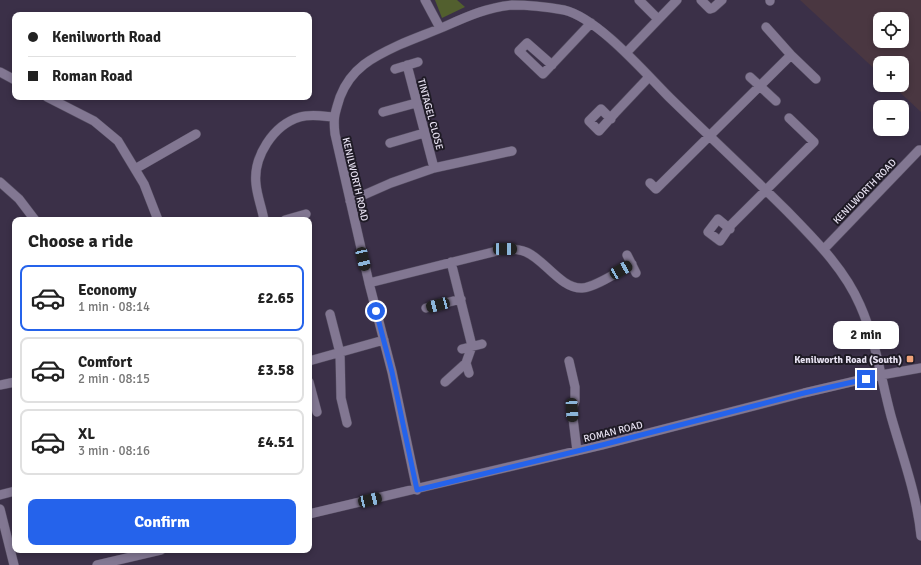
<!DOCTYPE html>
<html lang="en">
<head>
<meta charset="utf-8">
<style>
	:root { --surface:#fff; --page:#f6f6f6; --text:#222; --muted:#767676; --line:#e0e0e0; --accent:#2563eb }
	body { margin:0; font-family:Signika,sans-serif; background:var(--page); color:var(--text); height:100vh; display:flex; flex-direction:column; font-size:15px; white-space:nowrap }
	* { box-sizing:border-box; margin:0 }
	p { font-size:13px; color:var(--muted) }
	.icon { flex:none; width:22px; height:22px; fill:none; stroke:currentColor; stroke-width:2; stroke-linecap:round; stroke-linejoin:round }
	.map { position:relative; flex:1; overflow:hidden }
	.panel { position:absolute; left:12px; top:217px; width:300px; height:336px; display:flex; flex-direction:column; background:var(--surface); border-radius:8px; box-shadow:0 2px 6px #0003 }
	.panel>* { flex:none }
	.hud { position:absolute; left:12px; top:12px; width:300px; height:88px; border-radius:8px; box-shadow:0 2px 6px #0003; display:grid; align-content:center; height:88px; padding:0 16px; background:var(--surface) }
	.controls { position:absolute; left:873px; top:12px; display:grid; gap:8px }
	.controls a { display:grid; place-items:center; width:36px; height:36px; border-radius:8px; background:var(--surface); box-shadow:0 2px 6px #0003; font-size:20px }
	.end { position:absolute; width:18px; height:18px; margin:-9px; border:5px solid #2563eb; background:#fff; box-shadow:0 0 0 2px #fff }
	.from { border-radius:50% }
	.bubble { position:absolute; height:28px; border-radius:8px; background:var(--surface); box-shadow:0 2px 6px #0003; font-size:13px; font-weight:800; line-height:28px; text-align:center }
	.car { position:absolute; width:12px; height:24px; margin:-12px -6px; border-radius:5px; box-shadow:0 0 3px 1px #0007; background:linear-gradient(#222 24%,#8ab4d8 0 40%,#222 0 76%,#8ab4d8 0 86%,#222 0) }
	.hud b { display:flex; align-items:center; gap:14px; height:38px; font-size:15px }
	.hud b+b { border-top:1px solid var(--line) }
	.hud i { width:10px; height:10px; background:var(--text) }
	ul { padding:0; list-style:none }
	li { display:flex; align-items:center; gap:12px; height:66px; margin:0 8px 6px; padding:0 8px; border:2px solid var(--line); border-radius:8px }
	li div { flex:1 }
	li b { display:block; font-size:15px }
	li em { font-style:normal; font-weight:800 }
	li.on { border-color:var(--accent) }
	li>.icon { width:36px; height:36px; stroke-width:1.5 }
	h2 { padding:0 16px; font-size:18px; line-height:48px }
	.action { display:flex; gap:8px; margin-top:auto; padding:8px 16px }
	.action a { flex:1; height:46px; border-radius:8px; background:var(--accent); color:#fff; font-size:16px; font-weight:800; line-height:46px; text-align:center }
	.map>svg:first-child { display:block }
	.education { fill:#4a3741; fill-rule:evenodd }
	.green { fill:#525f2e }
	.lines { fill:none; stroke-linecap:round; stroke-linejoin:round }
	.minor-casing { stroke:#554d61; stroke-width:10 }
	.minor { stroke:#827792; stroke-width:9 }
	.route { stroke:#2563eb; stroke-width:5 }
	.poi-dot { fill:#f0a279; stroke:#1f1b26; stroke-width:1.5 }
	.labels { text-anchor:middle; stroke-width:4; stroke-linejoin:round; paint-order:stroke }
	.street-label { font-size:10px; fill:#e8e2f2; stroke:#1f1b26 }
	.poi-label { font-size:10px; font-weight:bold; fill:#e8e2f2; stroke:#1f1b26; text-anchor:end }
</style>
</head>
<body>
<div class="map">
<svg width="921" height="565" viewBox="0 0 921 565">
	<rect width="100%" height="100%" fill="#3b3048"/>
	<path class="education" d="M800 0H921V112L892 85H902V63H880V74ZM880 19H902V41H880Z"/>
	<path class="green" d="M435 0H457L465 7 442 18Z"/>
	<g class="lines">
		<g class="minor-casing">
			<path id="minor" d="M425 0 440 28
				M639 0 658 19
				M701 0 710 9 713 8 722 0
				M770 0V1
				M766 27 791 55 816 79
				M626 53 677 0
				M407 65 434 168
				M552 65 527 43 519 51 543 74C559 57 575 40 591 23
				M395 69 418 62
				M0 72 15 80
				M750 77 776 101
				M47 97 94 121 118 141 144 184 158 220
				M383 112 416 103
				M611 119 601 109 589 121 599 131 615 113 649 77
				M390 143 424 133
				M135 169 196 134
				M0 182 19 199 35 220
				M650 183 656 189 791 55
				M350 201 391 183 434 168 512 151
				M264 220C262 208 257 196 256 184 253 157 273 125 300 117 311 114 322 116 333 117
				M285 220 306 214
				M730 229 718 219 708 232 720 241 731 225 814 142 789 118
				M824 249 919 150H921
				M627 255 636 273
				M451 262 472 346 466 363 469 373
				M369 283 505 249C513 249 519 249 526 252 544 259 561 289 582 288 596 287 619 271 632 264
				M426 308 461 299
				M330 314 340 353 341 398 347 423
				M462 349 482 344
				M309 361 384 340
				M569 361 575 387V401L572 410 577 451
				M309 382 317 412
				M445 382 466 363
				M0 385 15 382
				M417 490 392 372 369 283 335 134C333 117 335 113 340 97 351 68 373 57 399 45 415 38 432 32 448 25 468 16 489 7 512 5 529 5 547 7 564 10 598 18 645 73 670 98 709 136 749 173 787 211 815 240 844 268 860 305 876 341 881 379 891 416 902 455 917 495 921 536
				M0 495 15 491
				M0 509 14 565
				M309 514 602 445 804 393 881 375 921 368
				M97 565 161 550"/>
		</g>
		<use href="#minor" class="minor"/>
	</g>
	<g class="lines">
		<path class="route" d="M376 311 392 372 417 490 602 445 804 393 866 379"/>
	</g>
	<rect class="poi-dot" x="906" y="355" width="8" height="8" rx="2"/>
	<g class="labels">
		<g class="street-label">
			<text transform="translate(431 114) rotate(75)" y="4">TINTAGEL CLOSE</text>
			<text transform="translate(356 179) rotate(77)" y="4">KENILWORTH ROAD</text>
			<text transform="translate(864 191) rotate(-46)" y="4">KENILWORTH ROAD</text>
			<text transform="translate(613 431) rotate(-14)" y="4">ROMAN ROAD</text>
		</g>
		<g class="poi-label">
			<text x="902" y="363">Kenilworth Road (South)</text>
		</g>
	</g>
</svg>
<div class="controls">
<a><svg class="icon" aria-label="locate" viewBox="0 0 24 24"><circle cx="12" cy="12" r="6"/><path d="M12 2v4M12 18v4M2 12h4M18 12h4"/></svg></a>
<a>+</a>
<a>−</a>
</div>
<i class="end from" style="left:376px;top:311px"></i>
<i class="end" style="left:866px;top:379px"></i>
<div class="bubble" style="left:833px;top:321px;width:66px">2 min</div>
<i class="car" style="left:505px;top:249px;rotate:90deg"></i>
<i class="car" style="left:363px;top:259px;rotate:167deg"></i>
<i class="car" style="left:621px;top:270px;rotate:60deg"></i>
<i class="car" style="left:438px;top:305px;rotate:255deg"></i>
<i class="car" style="left:572px;top:410px;rotate:177deg"></i>
<i class="car" style="left:370px;top:500px;rotate:77deg"></i>
<div class="hud">
<b><i class="from"></i>Kenilworth Road</b>
<b><i></i>Roman Road</b>
</div>
<section class="panel">
<h2>Choose a ride</h2>
<ul>
<li class="on"><svg class="icon" aria-label="car" viewBox="0 0 24 24"><path d="M5 17H2v-5l4-1 3-4h7l3 4 3 1v5h-3M9 17h6M6 11h13"/><circle cx="7" cy="17" r="2"/><circle cx="17" cy="17" r="2"/></svg><div><b>Economy</b><p>1 min · 08:14</p></div><em>£2.65</em></li>
<li><svg class="icon" aria-label="car" viewBox="0 0 24 24"><path d="M5 17H2v-5l4-1 3-4h7l3 4 3 1v5h-3M9 17h6M6 11h13"/><circle cx="7" cy="17" r="2"/><circle cx="17" cy="17" r="2"/></svg><div><b>Comfort</b><p>2 min · 08:15</p></div><em>£3.58</em></li>
<li><svg class="icon" aria-label="car" viewBox="0 0 24 24"><path d="M5 17H2v-5l4-1 3-4h7l3 4 3 1v5h-3M9 17h6M6 11h13"/><circle cx="7" cy="17" r="2"/><circle cx="17" cy="17" r="2"/></svg><div><b>XL</b><p>3 min · 08:16</p></div><em>£4.51</em></li>
</ul>
<div class="action"><a>Confirm</a></div>
</section>
</div>
</body>
</html>
